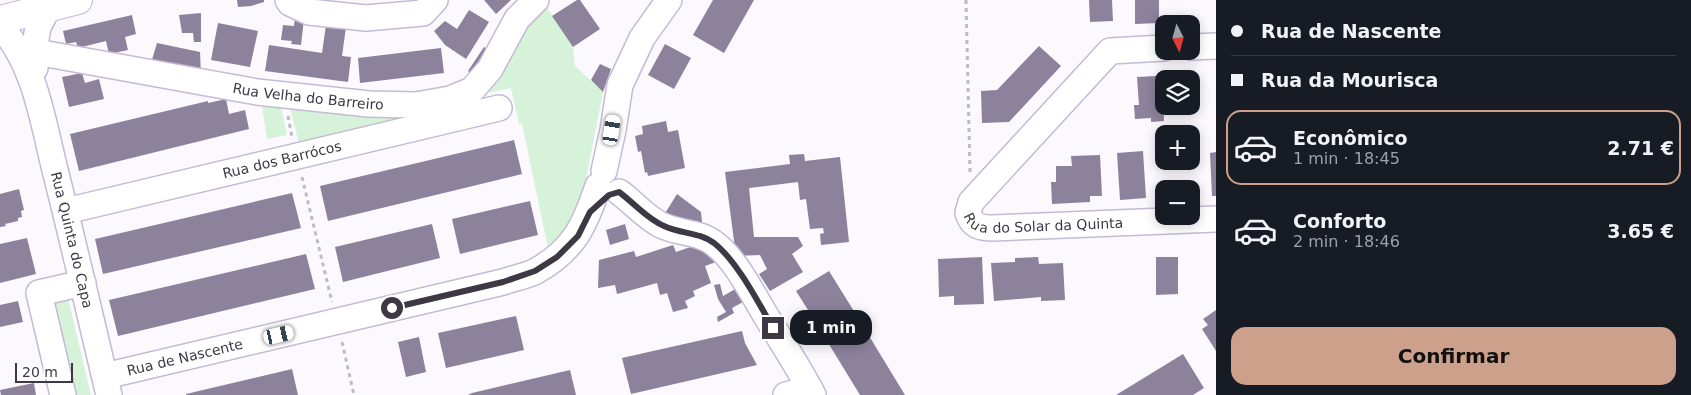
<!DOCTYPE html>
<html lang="pt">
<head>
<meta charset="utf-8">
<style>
	:root { --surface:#171b24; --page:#20242c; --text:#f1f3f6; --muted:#9ea1a6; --line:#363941; --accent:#cca08a }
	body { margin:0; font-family:"DejaVu Sans",sans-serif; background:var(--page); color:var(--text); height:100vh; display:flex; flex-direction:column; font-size:19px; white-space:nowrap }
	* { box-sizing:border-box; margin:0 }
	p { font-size:16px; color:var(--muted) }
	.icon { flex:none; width:28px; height:28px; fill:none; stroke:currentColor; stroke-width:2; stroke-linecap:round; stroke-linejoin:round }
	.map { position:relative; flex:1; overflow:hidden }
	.drawer { display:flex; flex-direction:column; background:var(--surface); width:475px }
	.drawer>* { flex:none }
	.top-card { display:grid; align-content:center; height:110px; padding:0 15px; background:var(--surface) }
	.needle { width:32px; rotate:174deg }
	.buttons { position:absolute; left:1155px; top:15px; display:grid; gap:10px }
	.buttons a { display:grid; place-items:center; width:45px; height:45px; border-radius:10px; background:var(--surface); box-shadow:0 2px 12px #0003; font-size:25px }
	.scale { position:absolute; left:15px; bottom:12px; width:58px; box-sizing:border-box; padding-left:5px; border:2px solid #3d3844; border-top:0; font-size:14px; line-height:18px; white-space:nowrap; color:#3d3844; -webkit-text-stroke:4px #fff; paint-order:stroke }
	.end { position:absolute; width:22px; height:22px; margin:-11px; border:6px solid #3d3844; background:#fff; box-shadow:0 0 0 2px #fff }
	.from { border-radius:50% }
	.bubble { position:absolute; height:35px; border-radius:15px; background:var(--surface); box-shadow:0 2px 12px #0003; font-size:16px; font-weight:700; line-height:35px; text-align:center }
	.car { position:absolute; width:15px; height:30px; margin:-15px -8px; border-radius:6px; box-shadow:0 0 4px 1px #0007; background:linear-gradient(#fff 24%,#345 0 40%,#fff 0 76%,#345 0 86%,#fff 0) }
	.top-card b { display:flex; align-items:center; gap:18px; height:48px; font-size:19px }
	.top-card b+b { border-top:1px solid var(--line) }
	.top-card i { width:12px; height:12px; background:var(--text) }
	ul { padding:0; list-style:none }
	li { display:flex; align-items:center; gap:15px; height:75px; margin:0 10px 8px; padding:0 5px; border:2px solid transparent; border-radius:15px }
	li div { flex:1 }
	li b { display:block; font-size:19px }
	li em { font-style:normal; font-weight:700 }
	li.on { border-color:var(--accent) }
	li>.icon { width:45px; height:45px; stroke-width:1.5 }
	.action { display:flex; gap:10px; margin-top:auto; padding:10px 15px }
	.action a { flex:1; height:58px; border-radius:15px; background:var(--accent); color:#111; font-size:20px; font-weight:700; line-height:58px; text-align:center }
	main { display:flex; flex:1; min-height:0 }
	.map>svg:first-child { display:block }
	.green { fill:#d6f3da }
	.building { fill:#8d829c }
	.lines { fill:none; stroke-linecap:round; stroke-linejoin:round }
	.minor-casing { stroke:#c5bad6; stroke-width:28 }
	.major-casing { stroke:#c5bad6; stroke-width:30 }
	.path { stroke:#bfbbc3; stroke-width:3; stroke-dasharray:4 4; stroke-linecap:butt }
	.minor { stroke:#fff; stroke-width:25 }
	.major { stroke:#fff; stroke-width:28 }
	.route { stroke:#3d3844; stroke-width:6 }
	.labels { text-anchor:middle; stroke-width:5; stroke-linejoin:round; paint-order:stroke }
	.street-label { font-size:14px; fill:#3d3844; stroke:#fff }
</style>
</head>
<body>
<main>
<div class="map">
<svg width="1216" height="395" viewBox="0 0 1216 395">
	<rect width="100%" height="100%" fill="#fbf8fe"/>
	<path class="green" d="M544 3 573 47 575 66 603 92 583 195 570 221 563 232 548 248 522 124H519L511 88 478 95 479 101 299 144 289 104 443 107 522 30Z
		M261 100 280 102 287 135 267 139Z
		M67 294 91 395H72L50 298Z"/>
	<path class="building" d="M237 0H264V2L251 6 238 7Z
		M484 0H511L496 14Z
		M577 0H580L600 29 573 47 552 16Z
		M713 0H754L724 53 693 35Z
		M1089 0H1112L1113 21 1090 22Z
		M1135 0H1159V23L1135 24Z
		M469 10 489 22 466 59 445 45 434 31 445 21 457 29Z
		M201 13V42H194L193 33H182L179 15Z
		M132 15 136 34 125 37 128 50 109 54 106 41 78 48 76 42 66 44 63 31Z
		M295 17 304 19 301 45 291 44 292 41 281 40 283 25 294 26Z
		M218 23 258 31 250 67 211 60Z
		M326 25 346 27 342 56 351 57 348 82 265 71 269 45 322 53Z
		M157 43 200 52 201 74 151 63Z
		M665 44 691 58 674 89 648 75Z
		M1039 46 1061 66 1009 122 982 123 981 91 997 90Z
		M484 47 493 52 477 79 468 71Z
		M441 48 444 73 360 83 358 58Z
		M600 64 611 69 603 92 591 80Z
		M82 73 85 83 99 79 104 99 69 107 62 77Z
		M1156 76 1157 79H1162L1164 121 1151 122V118L1135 119 1134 105H1139L1137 77Z
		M226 99 229 114 245 110 249 129 79 171 70 134 208 101V103Z
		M666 121 668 132 678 130 685 168 648 176 647 172 645 173 641 151 638 152 635 136 643 134 642 126Z
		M514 140 522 174 328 221 320 186Z
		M1143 151 1146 198 1120 200 1117 153Z
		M1216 152V196H1212L1210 153Z
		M804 154 805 161 840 157 849 242 821 245 820 234 824 233 823 228 810 229 806 199 800 200 798 182 749 188 754 237H798L803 246 792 254 803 272 770 291 759 274 767 269 760 255 736 256 725 172 790 164 789 155Z
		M1100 155 1102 196H1090V202L1052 204 1051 182H1056V166H1072L1071 156Z
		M19 189 24 210 21 211 22 217 18 218V221L5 224 6 226 0 227V194Z
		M292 193 301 228 103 274 95 239Z
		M677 194 701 212 702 222 680 225 664 215Z
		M530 201 538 235 460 254 452 219Z
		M432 224 440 258 343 282 335 247Z
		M625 224 629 239 610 245 606 230Z
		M27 238 36 274 0 283V244Z
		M699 244 716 262 705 266 711 283 693 291 695 296 685 301 688 308 673 312 667 293 660 295 657 283 617 294 615 285 598 288 599 260 634 251 636 257 673 245 676 252Z
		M306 254 315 289 118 336 109 300Z
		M982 257 984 304 954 305V296L939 297 938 259Z
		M1038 257 1039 264 1063 263 1065 300 1041 301V297L994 301 991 263 1015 262V258Z
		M1156 257H1178V294L1156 295Z
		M829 271 852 308 905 395H860L808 310 796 291Z
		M720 284 723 296 737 288 745 301 732 308 734 313 718 322 717 317 726 312 718 299 714 285Z
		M18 301 23 322 0 327V305Z
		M1216 310V351L1202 329 1208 325 1203 319Z
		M516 316 524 350 446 368 438 333Z
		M742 331 745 343 757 365 631 394 622 358Z
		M419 337 426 372 406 377 398 342Z
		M1183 354 1204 388 1193 395H1116Z
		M292 369 298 395H186V394Z
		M570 370 576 395H468L472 393Z
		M34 383 36 395H1L0 390Z"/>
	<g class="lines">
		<g class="minor-casing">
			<g id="minor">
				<path d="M288 0 290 3 309 12 366 18 423 13 435 0"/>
				<path id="s1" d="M0 26C35 63 43 122 55 170 74 245 91 320 109 395"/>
				<path d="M1191 47 1216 46"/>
				<path id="s2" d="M1164 48 1110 51 971 202 968 213C972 226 980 228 993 228L1216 219"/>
				<path id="s3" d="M36 52 257 92 369 104 416 105 450 99 472 90 490 69 517 19 536 0"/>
				<path d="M35 68 36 39 38 27 48 8"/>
				<path d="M604 171 613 130 620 85 642 38 669 0"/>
				<path d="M619 192C633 202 645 217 661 225 679 234 699 231 715 244 736 260 752 293 766 316 782 342 799 368 813 395"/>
				<path id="s4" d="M66 211 499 108"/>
				<path id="s5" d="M105 376 503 282C514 278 527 276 536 271 574 250 585 225 598 186"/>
				<path d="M63 395 39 293 83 283"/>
				<path d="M786 395 810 389"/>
			</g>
		</g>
		<g class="major-casing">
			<path id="major" d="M0 20 78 0"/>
		</g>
		<path class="path" d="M966 0 970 172
			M288 116 292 137
			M302 177 332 302
			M342 342 354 395"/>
		<use href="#minor" class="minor"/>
		<use href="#major" class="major"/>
	</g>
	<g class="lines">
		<path class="route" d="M392 308 503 282 535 271 557 257 578 236 590 212 609 195 619 192C634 203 647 219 664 226 681 234 699 232 714 243 737 261 758 302 773 328"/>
	</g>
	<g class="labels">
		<g class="street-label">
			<text dy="5" stroke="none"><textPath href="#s3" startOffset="276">Rua Velha do Barreiro</textPath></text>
			<text dy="5" stroke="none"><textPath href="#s4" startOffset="222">Rua dos Barrócos</textPath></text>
			<text dy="5" stroke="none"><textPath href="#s2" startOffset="352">Rua do Solar da Quinta</textPath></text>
			<text dy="5" stroke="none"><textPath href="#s1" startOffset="228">Rua Quinta do Capa</textPath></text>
			<text dy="5" stroke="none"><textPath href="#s5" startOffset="82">Rua de Nascente</textPath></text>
		</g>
	</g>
</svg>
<div class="buttons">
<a><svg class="needle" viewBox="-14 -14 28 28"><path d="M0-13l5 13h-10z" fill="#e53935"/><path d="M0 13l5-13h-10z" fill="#9ea1a6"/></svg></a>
<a><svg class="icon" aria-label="layers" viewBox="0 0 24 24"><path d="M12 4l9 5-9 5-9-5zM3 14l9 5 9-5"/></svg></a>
<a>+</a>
<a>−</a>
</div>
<div class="scale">20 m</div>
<i class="end from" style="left:392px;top:308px"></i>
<i class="end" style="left:773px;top:328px"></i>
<div class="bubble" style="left:790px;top:310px;width:82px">1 min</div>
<i class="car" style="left:612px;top:130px;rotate:9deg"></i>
<i class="car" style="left:279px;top:335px;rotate:77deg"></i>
</div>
<section class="drawer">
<div class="top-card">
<b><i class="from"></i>Rua de Nascente</b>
<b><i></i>Rua da Mourisca</b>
</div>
<ul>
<li class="on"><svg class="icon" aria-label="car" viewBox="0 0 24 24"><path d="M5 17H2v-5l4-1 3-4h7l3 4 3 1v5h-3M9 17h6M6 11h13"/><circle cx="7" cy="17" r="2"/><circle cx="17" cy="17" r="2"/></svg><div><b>Econômico</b><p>1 min · 18:45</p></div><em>2.71 €</em></li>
<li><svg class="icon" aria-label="car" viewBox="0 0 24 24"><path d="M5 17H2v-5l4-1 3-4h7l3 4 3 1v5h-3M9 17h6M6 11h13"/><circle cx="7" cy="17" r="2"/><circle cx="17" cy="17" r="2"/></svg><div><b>Conforto</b><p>2 min · 18:46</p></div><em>3.65 €</em></li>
</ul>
<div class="action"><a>Confirmar</a></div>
</section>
</main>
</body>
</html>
